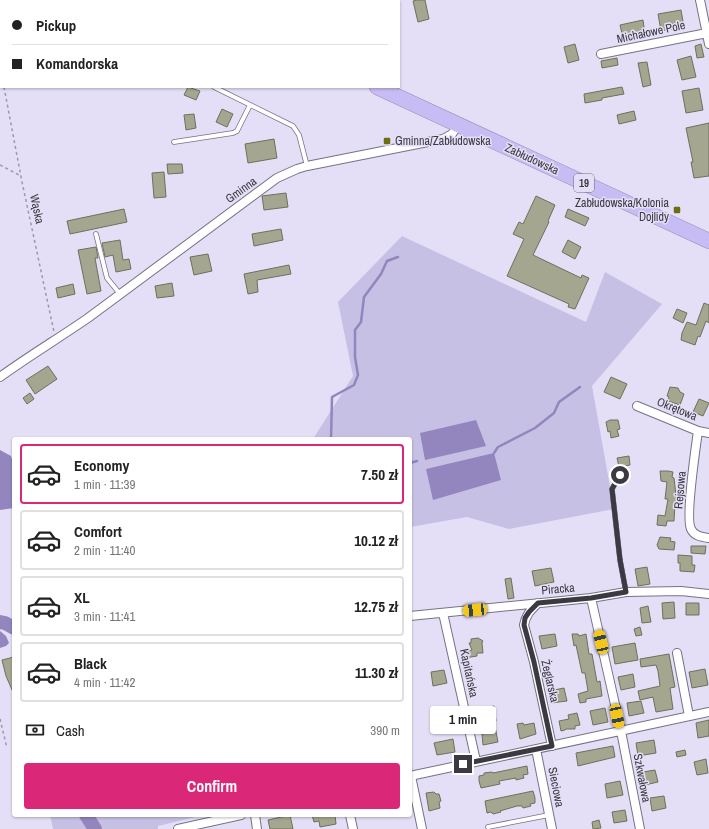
<!DOCTYPE html>
<html lang="en">
<head>
<meta charset="utf-8">
<style>
	:root { --surface:#fff; --page:#f2f2f2; --text:#222; --muted:#767676; --line:#e0e0e0; --accent:#db2777 }
	body { margin:0; font-family:"Archivo Narrow",sans-serif; background:var(--page); color:var(--text); height:100vh; display:flex; flex-direction:column; font-size:15px; white-space:nowrap }
	* { box-sizing:border-box; margin:0 }
	p { font-size:13px; color:var(--muted) }
	.icon { flex:none; width:22px; height:22px; fill:none; stroke:currentColor; stroke-width:2; stroke-linecap:round; stroke-linejoin:round }
	.map { position:relative; flex:1; overflow:hidden }
	.sheet { position:absolute; left:12px; top:437px; width:400px; height:380px; display:flex; flex-direction:column; background:var(--surface); border-radius:4px; box-shadow:0 1px 3px #0004 }
	.sheet>* { flex:none }
	.banner { position:absolute; left:0px; top:0px; width:400px; height:88px; box-shadow:0 1px 3px #0004; display:grid; align-content:center; height:88px; padding:0 12px; background:var(--surface) }
	.end { position:absolute; width:18px; height:18px; margin:-9px; border:5px solid #3b3942; background:#fff; box-shadow:0 0 0 2px #fff }
	.from { border-radius:50% }
	.bubble { position:absolute; height:28px; border-radius:4px; background:var(--surface); box-shadow:0 1px 3px #0004; font-size:13px; font-weight:700; line-height:28px; text-align:center }
	.car { position:absolute; width:12px; height:24px; margin:-12px -6px; border-radius:5px; box-shadow:0 0 3px 1px #0007; background:linear-gradient(#f5c518 24%,#345 0 40%,#f5c518 0 76%,#345 0 86%,#f5c518 0) }
	.banner b { display:flex; align-items:center; gap:14px; height:38px; font-size:15px }
	.banner b+b { border-top:1px solid var(--line) }
	.banner i { width:10px; height:10px; background:var(--text) }
	ul { padding:7px 0 0; list-style:none }
	li { display:flex; align-items:center; gap:12px; height:60px; margin:0 8px 6px; padding:0 4px; border:2px solid var(--line); border-radius:4px }
	li div { flex:1 }
	li b { display:block; font-size:15px }
	li em { font-style:normal; font-weight:700 }
	li.on { border-color:var(--accent) }
	li>.icon { width:36px; height:36px; stroke-width:1.5 }
	.pay { display:flex; align-items:center; gap:10px; height:44px; padding:0 12px; font-size:15px }
	.pay p { margin-inline-start:auto }
	.action { display:flex; gap:8px; margin-top:auto; padding:8px 12px }
	.action a { flex:1; height:46px; border-radius:4px; background:var(--accent); color:#fff; font-size:16px; font-weight:700; line-height:46px; text-align:center }
	.map>svg:first-child { display:block }
	.green { fill:#c7c0e5 }
	.water { fill:#9385be }
	.lines { fill:none; stroke-linecap:round; stroke-linejoin:round }
	.stream { stroke:#9385be; stroke-width:2.5 }
	.river { stroke:#9385be; stroke-width:14 }
	.building { fill:#a4a690; stroke:#6e705c }
	.lane-casing { stroke:#767286; stroke-width:5.5 }
	.street-casing { stroke:#767286; stroke-width:10 }
	.highway-casing { stroke:#978eb6; stroke-width:16 }
	.path { stroke:#9c98aa; stroke-width:1.5; stroke-dasharray:3 3; stroke-linecap:butt }
	.lane { stroke:#fff; stroke-width:4 }
	.street { stroke:#fff; stroke-width:8 }
	.highway { stroke:#c8bcf4; stroke-width:15 }
	.route { stroke:#3b3942; stroke-width:5 }
	.poi-dot { fill:#6b6e12; stroke:#e4dff6; stroke-width:1.5 }
	.labels { text-anchor:middle; stroke-width:3; stroke-linejoin:round; paint-order:stroke }
	.shield { fill:#e4dff6; stroke:#6e6b78; stroke-width:1 }
	.shield-label { font-size:11px; font-weight:bold; fill:#3b3942 }
	.street-label { font-size:12px; fill:#3b3942; stroke:#e4dff6 }
	.poi-label { font-size:12px; fill:#3b3942; stroke:#e4dff6; text-anchor:start }
</style>
</head>
<body>
<div class="map">
<svg width="709" height="829" viewBox="0 0 709 829">
	<rect width="100%" height="100%" fill="#e4dff6"/>
	<path class="green" d="M402 236 586 322 605 272 662 304 592 386 614 509 509 529 467 517 410 527V439H313L353 376 338 302Z
		M50 815H204L158 826V829H53Z"/>
	<path class="water" d="M476 420 486 446 425 460 420 433Z
		M0 450 11 456 14 465V508L0 510Z
		M494 453 501 480 433 500 426 469Z
		M0 631 6 636 9 643 6 646 0 648Z"/>
	<g class="lines">
		<path class="stream" d="M331 439 332 397 354 385 358 375 355 357V330L361 322 364 297 381 274 387 261 398 257
			M494 453 498 447 535 428 554 413 559 402 580 387
			M410 463 417 461"/>
		<path class="river" d="M0 622 5 623 14 628
			M86 815 95 829"/>
	</g>
	<path class="building" d="M417 0H425L429 19 418 22 413 1Z
		M681 10 684 27 661 31 658 14Z
		M643 20 645 34 623 38 620 25Z
		M575 44 579 60 568 63 564 47Z
		M701 44 704 57 697 58 695 46Z
		M691 56 696 77 682 80 677 60Z
		M617 58 618 65 602 68 601 61Z
		M647 62 651 85 643 87 638 63Z
		M188 87 200 91 196 100 184 95Z
		M622 87 624 94 602 98V100L585 103 584 94Z
		M699 88 703 110 686 113 682 91Z
		M222 109 233 114 227 127 216 122Z
		M634 111 636 120 619 124 617 115Z
		M194 114 196 128 186 130 184 115Z
		M709 123V176L694 178 691 162H693L686 128Z
		M274 139 277 158 248 163 245 144Z
		M167 164H182L183 173 168 174Z
		M164 172 166 197 154 198 152 173Z
		M286 193 288 207 264 210 262 196Z
		M536 196 555 205 548 221 549 222 533 255 581 278 582 275 589 278 575 309 568 307 569 304 507 276 524 239 513 234 519 222 523 224Z
		M124 209 127 222 70 234 67 221Z
		M568 209 589 218 585 226 565 217Z
		M281 229 283 240 254 246 252 234Z
		M120 240 123 260 129 259 131 269 116 272 113 255 105 257 102 243Z
		M568 240 581 247 575 259 562 252Z
		M96 247 98 258H95L101 291 87 294 78 250Z
		M208 254 212 271 194 275 190 257Z
		M289 265 291 274 257 280 258 292 248 294 244 274Z
		M172 283 174 296 157 298 155 286Z
		M73 284 75 294 58 298 56 288Z
		M704 303 709 305V323L706 321 700 337 698 336 695 345 681 340 682 333 687 322 696 325Z
		M677 309 687 313 683 323 673 318Z
		M48 366 57 379 35 394 26 380Z
		M611 377 627 384 620 399 604 392Z
		M670 387 678 388 680 392 684 394 680 405 668 401 669 397 667 396Z
		M30 393 34 399 27 404 23 398Z
		M699 399 709 403 703 416 693 412Z
		M610 420H618L620 429 617 430 619 436 611 438 610 431 608 432 606 422Z
		M629 456 630 465 619 467 617 458Z
		M660 471H668L673 472 672 477 674 478 677 504H675L674 521H667L666 526 657 525 658 515 665 516 668 499H665L667 482 661 481Z
		M660 537 671 538 670 541 675 542 674 550 659 549 657 545Z
		M691 546H706L705 554 691 553Z
		M678 555 692 556V565H695L694 572 680 571V563H678Z
		M647 567 650 584 638 586 635 569Z
		M551 568 554 582 535 586 532 571Z
		M511 578 514 598 508 599 505 579Z
		M674 602 675 618 663 619 662 603Z
		M686 603H699V615H686Z
		M648 606 651 622 642 623 640 608Z
		M640 627 642 635 636 636 634 629Z
		M555 634 557 646 542 649 539 636Z
		M572 634H578L579 636 586 634 589 654H592L597 682 600 681 602 696 586 699V702L580 703 578 694 588 691 585 673H582L576 645 574 646Z
		M478 638 483 641 482 643 483 653H477V656L465 658 464 652 472 650 469 643H471V639Z
		M635 643 638 660 615 664 612 647Z
		M669 654 675 687 670 688 673 709 656 712 653 697 640 700 638 691 660 686 658 671 656 665 641 667 640 659Z
		M14 657V692H13L6 676 2 660Z
		M705 669 708 685 692 688 689 672Z
		M444 670 447 683 433 686 431 672Z
		M633 674 635 687 621 690 618 677Z
		M564 688 567 701 551 703 549 691Z
		M641 701 644 713 629 716 627 703Z
		M494 706 496 721H494L498 742 483 745 482 734H484L479 709Z
		M605 708 608 722 593 725 590 711Z
		M456 713 459 728 446 730 443 715Z
		M577 713 580 725 575 726V729H566L565 730 561 731 559 721 569 719 568 715Z
		M709 720V736L698 738 696 723Z
		M523 723 524 725 534 723 536 734 520 739 517 724Z
		M453 739 455 752 437 755 434 743Z
		M654 740 656 753 638 756 636 743Z
		M613 746 615 757 578 766 576 753Z
		M685 750 686 755 677 757 676 752Z
		M706 759 708 773 697 775 694 762Z
		M527 766 528 774 523 775 524 778 516 780V778L499 781 500 784 481 788 479 781V776L484 775V773L492 772 493 773Z
		M655 770 658 782 645 785 643 772Z
		M620 781 623 795 607 798 605 784Z
		M533 791 535 798V803L530 804 531 806 523 808 522 806H517L500 811 501 812 493 814 491 812 487 813 485 801Z
		M434 792 436 794H439L441 801 439 802 440 808 429 811 426 793Z
		M664 796 666 808 652 811 650 798Z
		M625 810 627 821 614 823 612 812Z
		M290 815 293 829H270L268 820Z
		M312 815H335L336 824 320 827 319 821 314 822Z
		M599 820 601 828 593 829 592 822Z"/>
	<g class="lines">
		<g class="lane-casing">
			<path id="lane" d="M214 87 293 126 299 135 307 166
				M174 142 233 133 237 131 250 105
				M96 234 107 278 120 294
				M620 475 612 489 620 560 626 592
				M488 827 549 815"/>
		</g>
		<g class="street-casing">
			<path id="street" d="M340 0 341 1
				M700 0 709 44
				M601 54 707 33
				M0 377C29 356 59 338 88 318L277 178 297 169 307 166 443 139 452 134 459 124
				M637 406 698 431 709 433
				M698 431C696 446 685 518 691 529 694 536 702 537 709 538
				M591 598 621 731 640 829
				M538 603C531 610 526 614 524 625L534 662 552 746
				M443 613 476 761
				M410 616 591 598 626 592 681 591 709 594
				M677 653 689 716
				M536 749 552 829
				M410 776 709 712
				M411 776 422 829
				M255 815 257 829
				M350 815 353 829
				M178 829 241 815"/>
		</g>
		<g class="highway-casing">
			<path id="highway" d="M196 0 198 1
				M377 87 709 241"/>
		</g>
		<path class="path" d="M173 0 175 1
			M223 0 225 1
			M0 65 1 71
			M4 87 22 182 54 332
			M0 165 21 176
			M0 719 7 748"/>
		<use href="#lane" class="lane"/>
		<use href="#street" class="street"/>
		<use href="#highway" class="highway"/>
	</g>
	<g class="lines">
		<path class="route" d="M463 764 552 746 534 662 527 636 524 625 525 618 529 612 538 603 591 598 626 592 620 560 612 489 620 475"/>
	</g>
	<g class="poi-dot">
		<rect x="383" y="137" width="8" height="8" rx="2"/>
		<rect x="673" y="206" width="8" height="8" rx="2"/>
	</g>
	<g class="labels">
		<rect class="shield" x="574" y="174" width="20" height="18" rx="3"/>
		<g class="shield-label">
			<text x="584" y="187">19</text>
		</g>
		<g class="street-label">
			<text transform="translate(651 32) rotate(-12)" y="4">Michałowe Pole</text>
			<text transform="translate(532 159) rotate(25)" y="4">Zabłudowska</text>
			<text transform="translate(241 190) rotate(-36)" y="4">Gminna</text>
			<text transform="translate(37 209) rotate(78)" y="4">Wąska</text>
			<text transform="translate(677 409) rotate(22)" y="4">Okrętowa</text>
			<text transform="translate(680 490) rotate(-85)" y="4">Rejsowa</text>
			<text transform="translate(558 589) rotate(-5)" y="4">Piracka</text>
			<text transform="translate(469 673) rotate(78)" y="4">Kapitańska</text>
			<text transform="translate(550 681) rotate(77)" y="4">Żeglarska</text>
			<text transform="translate(642 778) rotate(79)" y="4">Szkwałowa</text>
			<text transform="translate(556 787) rotate(79)" y="4">Sieciowa</text>
		</g>
		<g class="poi-label">
			<text x="395" y="145">Gminna/Zabłudowska</text>
			<text x="669" y="207" text-anchor="end">Zabłudowska/Kolonia<tspan x="669" dy="14">Dojlidy</tspan></text>
		</g>
	</g>
</svg>
<i class="end from" style="left:620px;top:475px"></i>
<i class="end" style="left:463px;top:764px"></i>
<div class="bubble" style="left:430px;top:706px;width:66px">1 min</div>
<i class="car" style="left:475px;top:610px;rotate:264deg"></i>
<i class="car" style="left:601px;top:642px;rotate:347deg"></i>
<i class="car" style="left:617px;top:716px;rotate:168deg"></i>
<div class="banner">
<b><i class="from"></i>Pickup</b>
<b><i></i>Komandorska</b>
</div>
<section class="sheet">
<ul>
<li class="on"><svg class="icon" aria-label="car" viewBox="0 0 24 24"><path d="M5 17H2v-5l4-1 3-4h7l3 4 3 1v5h-3M9 17h6M6 11h13"/><circle cx="7" cy="17" r="2"/><circle cx="17" cy="17" r="2"/></svg><div><b>Economy</b><p>1 min · 11:39</p></div><em>7.50 zł</em></li>
<li><svg class="icon" aria-label="car" viewBox="0 0 24 24"><path d="M5 17H2v-5l4-1 3-4h7l3 4 3 1v5h-3M9 17h6M6 11h13"/><circle cx="7" cy="17" r="2"/><circle cx="17" cy="17" r="2"/></svg><div><b>Comfort</b><p>2 min · 11:40</p></div><em>10.12 zł</em></li>
<li><svg class="icon" aria-label="car" viewBox="0 0 24 24"><path d="M5 17H2v-5l4-1 3-4h7l3 4 3 1v5h-3M9 17h6M6 11h13"/><circle cx="7" cy="17" r="2"/><circle cx="17" cy="17" r="2"/></svg><div><b>XL</b><p>3 min · 11:41</p></div><em>12.75 zł</em></li>
<li><svg class="icon" aria-label="car" viewBox="0 0 24 24"><path d="M5 17H2v-5l4-1 3-4h7l3 4 3 1v5h-3M9 17h6M6 11h13"/><circle cx="7" cy="17" r="2"/><circle cx="17" cy="17" r="2"/></svg><div><b>Black</b><p>4 min · 11:42</p></div><em>11.30 zł</em></li>
</ul>
<div class="pay"><svg class="icon" aria-label="cash" viewBox="0 0 24 24"><path d="M3 7h18v10H3z"/><circle cx="12" cy="12" r="2"/></svg>Cash<p>390 m</p></div>
<div class="action"><a>Confirm</a></div>
</section>
</div>
</body>
</html>
